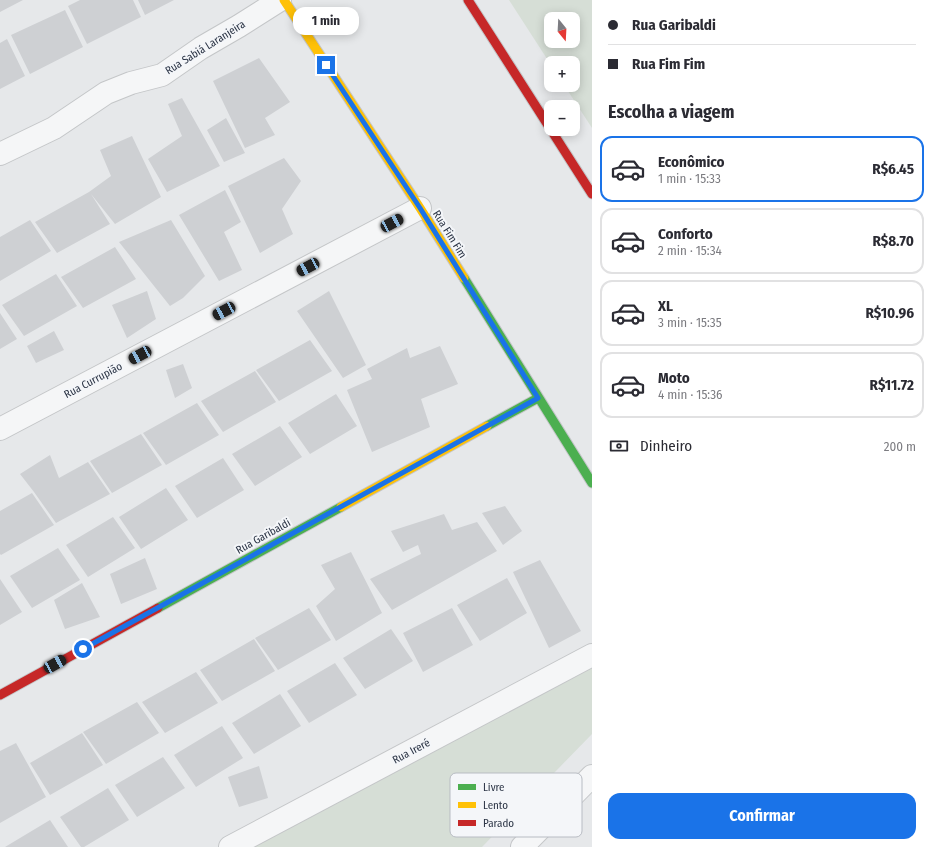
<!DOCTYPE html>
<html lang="pt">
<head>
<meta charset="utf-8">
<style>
	:root { --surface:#fff; --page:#f7f7f7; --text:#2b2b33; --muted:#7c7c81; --line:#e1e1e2; --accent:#1a73e8 }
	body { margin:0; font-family:"Fira Sans Condensed",sans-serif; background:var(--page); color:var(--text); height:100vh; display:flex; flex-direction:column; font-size:15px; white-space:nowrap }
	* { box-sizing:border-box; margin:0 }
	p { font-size:13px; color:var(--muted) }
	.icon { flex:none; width:22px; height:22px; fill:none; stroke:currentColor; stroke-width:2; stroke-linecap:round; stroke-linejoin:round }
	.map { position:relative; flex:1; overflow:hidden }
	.details { display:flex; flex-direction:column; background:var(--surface); width:340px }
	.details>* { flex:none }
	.hud { display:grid; align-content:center; height:88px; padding:0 16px; background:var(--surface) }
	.needle { width:26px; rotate:162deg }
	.controls { position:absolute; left:544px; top:12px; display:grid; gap:8px }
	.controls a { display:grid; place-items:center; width:36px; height:36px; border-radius:8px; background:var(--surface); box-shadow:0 2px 10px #0003; font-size:20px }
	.end { position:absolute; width:18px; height:18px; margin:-9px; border:5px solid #1a73e8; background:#fff; box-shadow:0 0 0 2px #fff }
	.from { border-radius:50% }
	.bubble { position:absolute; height:28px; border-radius:12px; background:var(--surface); box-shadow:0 2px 10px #0003; font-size:13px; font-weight:700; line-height:28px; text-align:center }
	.car { position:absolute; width:12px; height:24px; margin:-12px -6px; border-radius:5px; box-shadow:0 0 3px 1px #0007; background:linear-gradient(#222 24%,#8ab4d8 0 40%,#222 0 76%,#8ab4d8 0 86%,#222 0) }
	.hud b { display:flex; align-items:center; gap:14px; height:38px; font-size:15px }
	.hud b+b { border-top:1px solid var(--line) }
	.hud i { width:10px; height:10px; background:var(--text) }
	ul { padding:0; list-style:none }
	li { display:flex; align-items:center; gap:12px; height:66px; margin:0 8px 6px; padding:0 8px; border:2px solid var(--line); border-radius:12px }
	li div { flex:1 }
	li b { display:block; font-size:15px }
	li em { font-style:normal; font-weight:700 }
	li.active { border-color:var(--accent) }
	li>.icon { width:36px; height:36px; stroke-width:1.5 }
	h2 { padding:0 16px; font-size:18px; line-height:48px }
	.pay { display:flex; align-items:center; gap:10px; height:44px; padding:0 16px; font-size:15px }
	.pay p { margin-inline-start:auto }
	.button { display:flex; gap:8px; margin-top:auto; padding:8px 16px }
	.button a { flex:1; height:46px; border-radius:12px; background:var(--accent); color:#fff; font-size:16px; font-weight:700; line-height:46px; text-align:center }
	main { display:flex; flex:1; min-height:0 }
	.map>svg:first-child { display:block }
	.green { fill:#d6ded6; fill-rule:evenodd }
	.building { fill:#ced0d3 }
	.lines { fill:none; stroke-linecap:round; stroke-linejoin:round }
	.street-casing { stroke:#c4c6c8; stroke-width:24 }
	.fast-casing { stroke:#c4c6c8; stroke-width:11 }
	.slow-casing { stroke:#c4c6c8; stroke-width:11 }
	.jam-casing { stroke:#c4c6c8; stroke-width:11 }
	.street { stroke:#f5f6f7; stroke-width:22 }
	.fast { stroke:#4caf50; stroke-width:9 }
	.slow { stroke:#ffc107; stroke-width:9 }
	.jam { stroke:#c62828; stroke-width:9 }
	.route { stroke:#1a73e8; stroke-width:5 }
	.labels { text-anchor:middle; stroke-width:4; stroke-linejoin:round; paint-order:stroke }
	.street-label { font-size:11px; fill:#2b3445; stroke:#f4f6f9 }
	.key { fill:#f4f6f9; stroke:#b8bcc3; stroke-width:1 }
	.key-label { font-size:11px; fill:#2b3445 }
</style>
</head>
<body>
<main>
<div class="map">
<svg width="592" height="847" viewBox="0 0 592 847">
	<rect width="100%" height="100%" fill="#e6e8ea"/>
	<path class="green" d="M509 0H592V128L564 85H573V63H551V65ZM551 19H573V41H551Z
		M592 658V734L482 847H247Z"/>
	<path class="building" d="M0 0H23L0 12Z
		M80 0H133L141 17 87 44 68 6Z
		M138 0H174L145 15Z
		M65 10 83 47 30 74 11 35Z
		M7 39 25 76 0 89V43Z
		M259 58 290 102 265 118 275 135 245 148 213 81Z
		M182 98 220 166 167 192 148 159 182 136 168 104Z
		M226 118 245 153 224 162 207 130Z
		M132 136 161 197 115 224 91 194 110 224 57 253 35 222 89 192 111 176 100 150Z
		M284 158 301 181 282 209 293 234 260 253 228 186Z
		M225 190 241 222 224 232 242 270 219 281 179 215Z
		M30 220 51 251 0 281V237Z
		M171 220 205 276 183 298 170 306 119 242Z
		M115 247 136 279 83 308 61 277Z
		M56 274 77 306 24 336 2 305Z
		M147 291 156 319 127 338 112 305Z
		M329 291 366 365 343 378 297 311Z
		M0 313 17 339 0 349Z
		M54 331 64 350 36 363 27 346Z
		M310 340 332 371 279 401 256 370Z
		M440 346 458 384 421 399 430 427 372 452 347 390 372 379 367 369 407 348 410 358Z
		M183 364 192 388 175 398 166 370Z
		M255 371 276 402 223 432 201 401Z
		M336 394 357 426 310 454 288 423Z
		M197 403 219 435 166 465 143 433Z
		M280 426 302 457 255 486 232 454Z
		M141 434 162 465 112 493 90 461Z
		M50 455 59 478 88 462 110 494 56 523 34 492 20 474Z
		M223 458 244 490 197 518 175 486Z
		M166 488 188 520 141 549 119 517Z
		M32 493 54 525 1 555 0 554V511Z
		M505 506 522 531 503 545 482 513Z
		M444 514 452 530 477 522 497 551 392 610 370 579 421 554 418 545 403 552 391 531Z
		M113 517 135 548 88 577 66 545Z
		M58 548 80 580 32 608 10 576Z
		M351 552 382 613 336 641 316 606 335 589 321 565Z
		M145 558 157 589 121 604 110 574Z
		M540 560 581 631 549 648 513 572Z
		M507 578 527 613 480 641 457 605Z
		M0 579 22 612 0 625Z
		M82 583 100 617 65 629 54 600Z
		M309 608 331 640 278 670 255 638Z
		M452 608 473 645 423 672 403 633Z
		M391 629 413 661 365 689 343 658Z
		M254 639 275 671 222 701 200 670Z
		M335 663 357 695 309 723 287 691Z
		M196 672 218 703 165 733 142 702Z
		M280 694 301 726 254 754 232 723Z
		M137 702 159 733 106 764 83 732Z
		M222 726 243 758 196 787 174 755Z
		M82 733 103 765 50 795 30 763Z
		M16 743 46 797 0 823V751Z
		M163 757 185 788 137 817 115 785Z
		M259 766 268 798 239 807 228 777Z
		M108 788 129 820 84 847H81L60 817Z
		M50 820 68 847H5Z"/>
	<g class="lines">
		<g class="street-casing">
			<path id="street" d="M0 154 54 128 106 93 131 83 162 75 201 48 239 26 280 0
				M0 429 420 208
				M230 847 592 655
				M522 847 592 776"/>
		</g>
		<g class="fast-casing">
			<path id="fast" d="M464 278 592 483
				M487 426 538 398
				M158 608 341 507"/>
		</g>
		<g class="slow-casing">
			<path id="slow" d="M284 0 420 208 464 278
				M341 507 487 426"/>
		</g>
		<g class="jam-casing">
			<path id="jam" d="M468 0 592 194
				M0 695 158 608"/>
		</g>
		<use href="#street" class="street"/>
		<use href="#fast" class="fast"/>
		<use href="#slow" class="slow"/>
		<use href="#jam" class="jam"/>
	</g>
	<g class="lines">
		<path class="route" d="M83 649 538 398 420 208 326 65"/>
	</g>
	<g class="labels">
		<g class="street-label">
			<text transform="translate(205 47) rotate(-32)" y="4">Rua Sabiá Laranjeira</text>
			<text transform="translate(450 234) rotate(58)" y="4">Rua Fim Fim</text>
			<text transform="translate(93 380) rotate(-28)" y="4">Rua Currupião</text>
			<text transform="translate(263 536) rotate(-29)" y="4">Rua Garibaldi</text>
			<text transform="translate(411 751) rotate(-28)" y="4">Rua Ireré</text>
		</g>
	</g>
	<rect x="450" y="773" width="132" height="64" rx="6" class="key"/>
	<rect x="458" y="784" width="18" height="6" fill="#4caf50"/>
	<rect x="458" y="802" width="18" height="6" fill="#ffc107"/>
	<rect x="458" y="820" width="18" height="6" fill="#c62828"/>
	<g class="key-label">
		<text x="483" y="791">Livre</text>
		<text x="483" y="809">Lento</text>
		<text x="483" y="827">Parado</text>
	</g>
</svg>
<div class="controls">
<a><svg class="needle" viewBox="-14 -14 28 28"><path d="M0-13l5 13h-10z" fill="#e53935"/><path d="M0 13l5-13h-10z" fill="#7c7c81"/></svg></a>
<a>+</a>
<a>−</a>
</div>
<i class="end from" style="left:83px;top:649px"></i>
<i class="end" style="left:326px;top:65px"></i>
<div class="bubble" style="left:293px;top:7px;width:66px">1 min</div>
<i class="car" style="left:392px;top:223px;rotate:62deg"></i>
<i class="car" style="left:308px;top:267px;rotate:242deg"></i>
<i class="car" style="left:224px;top:311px;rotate:242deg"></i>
<i class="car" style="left:140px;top:355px;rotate:242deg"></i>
<i class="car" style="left:55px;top:664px;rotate:61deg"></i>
</div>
<section class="details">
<div class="hud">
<b><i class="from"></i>Rua Garibaldi</b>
<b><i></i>Rua Fim Fim</b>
</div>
<h2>Escolha a viagem</h2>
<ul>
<li class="active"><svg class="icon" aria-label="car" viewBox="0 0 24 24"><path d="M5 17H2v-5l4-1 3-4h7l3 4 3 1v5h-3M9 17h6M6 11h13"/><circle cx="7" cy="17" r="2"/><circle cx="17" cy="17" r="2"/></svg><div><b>Econômico</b><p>1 min · 15:33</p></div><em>R$6.45</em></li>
<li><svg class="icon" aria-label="car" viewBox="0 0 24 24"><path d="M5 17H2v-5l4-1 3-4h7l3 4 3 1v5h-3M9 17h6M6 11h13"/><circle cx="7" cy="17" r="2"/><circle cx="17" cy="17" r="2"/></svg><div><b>Conforto</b><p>2 min · 15:34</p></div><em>R$8.70</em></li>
<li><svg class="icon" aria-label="car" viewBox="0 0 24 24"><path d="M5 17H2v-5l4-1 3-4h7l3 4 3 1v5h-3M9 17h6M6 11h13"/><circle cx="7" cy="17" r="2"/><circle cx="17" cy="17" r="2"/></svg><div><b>XL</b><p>3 min · 15:35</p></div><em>R$10.96</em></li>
<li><svg class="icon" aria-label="car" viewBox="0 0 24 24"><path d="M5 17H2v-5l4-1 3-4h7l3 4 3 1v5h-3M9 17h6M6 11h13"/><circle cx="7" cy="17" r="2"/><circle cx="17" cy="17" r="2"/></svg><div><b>Moto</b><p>4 min · 15:36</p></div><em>R$11.72</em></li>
</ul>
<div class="pay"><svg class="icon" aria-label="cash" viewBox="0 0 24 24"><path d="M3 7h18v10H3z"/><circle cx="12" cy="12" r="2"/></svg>Dinheiro<p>200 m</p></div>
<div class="button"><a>Confirmar</a></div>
</section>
</main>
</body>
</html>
